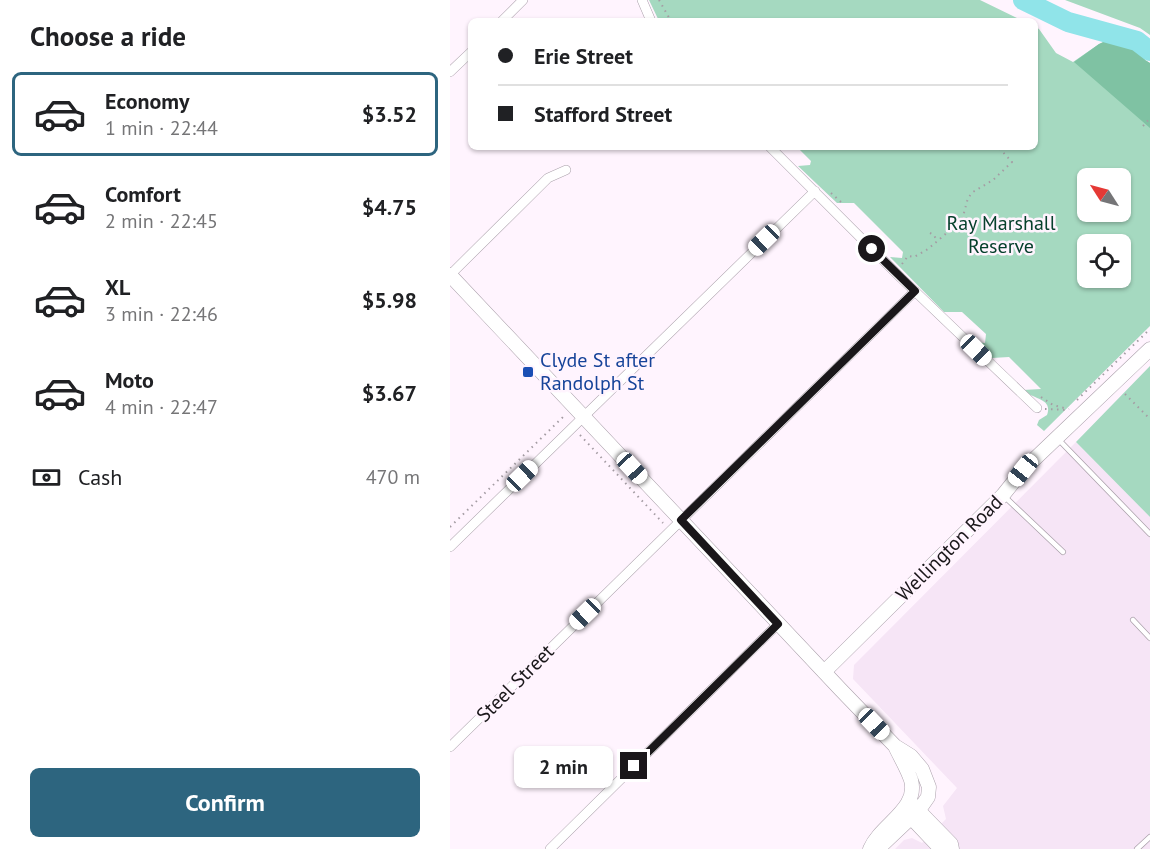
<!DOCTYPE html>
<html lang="en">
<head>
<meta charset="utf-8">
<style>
	:root { --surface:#fff; --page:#f2f2f2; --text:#202124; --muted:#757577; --line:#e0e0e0; --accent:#2d657f }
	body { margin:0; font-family:"PT Sans",sans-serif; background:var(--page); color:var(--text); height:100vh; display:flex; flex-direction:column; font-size:22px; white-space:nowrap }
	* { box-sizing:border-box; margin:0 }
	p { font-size:20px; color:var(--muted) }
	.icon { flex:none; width:33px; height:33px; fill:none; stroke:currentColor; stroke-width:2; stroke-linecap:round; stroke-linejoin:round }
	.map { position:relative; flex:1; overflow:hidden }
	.drawer { display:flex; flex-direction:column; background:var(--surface); width:450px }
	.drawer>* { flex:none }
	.guide { position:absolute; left:18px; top:18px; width:570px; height:132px; border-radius:9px; box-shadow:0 2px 4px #0004; display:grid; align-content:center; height:132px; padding:0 30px; background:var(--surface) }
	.needle { width:39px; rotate:306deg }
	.controls { position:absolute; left:627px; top:168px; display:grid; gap:12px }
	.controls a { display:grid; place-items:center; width:54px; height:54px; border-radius:9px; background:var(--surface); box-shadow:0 2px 4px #0004; font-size:30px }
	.end { position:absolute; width:27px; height:27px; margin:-14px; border:8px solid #1a171a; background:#fff; box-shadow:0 0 0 3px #fff }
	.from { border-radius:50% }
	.bubble { position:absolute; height:42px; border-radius:9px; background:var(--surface); box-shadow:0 2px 4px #0004; font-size:20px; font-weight:700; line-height:42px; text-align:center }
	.car { position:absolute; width:18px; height:36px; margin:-18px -9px; border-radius:8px; box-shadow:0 0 4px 2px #0007; background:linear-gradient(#fff 24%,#345 0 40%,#fff 0 76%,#345 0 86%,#fff 0) }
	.guide b { display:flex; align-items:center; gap:21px; height:57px; font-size:22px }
	.guide b+b { border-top:2px solid var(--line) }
	.guide i { width:15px; height:15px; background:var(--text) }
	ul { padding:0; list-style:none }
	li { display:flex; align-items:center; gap:18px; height:84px; margin:0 12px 9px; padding:0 18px; border:3px solid transparent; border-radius:9px }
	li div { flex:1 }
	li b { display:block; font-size:22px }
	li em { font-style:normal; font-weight:700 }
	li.selected { border-color:var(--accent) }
	li>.icon { width:54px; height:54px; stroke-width:1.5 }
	h2 { padding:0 30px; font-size:27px; line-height:72px }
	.pay { display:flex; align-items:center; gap:15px; height:66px; padding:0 30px; font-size:22px }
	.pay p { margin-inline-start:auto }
	.button { display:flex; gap:12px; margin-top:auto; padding:12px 30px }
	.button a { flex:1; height:69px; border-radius:9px; background:var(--accent); color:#fff; font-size:24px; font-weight:700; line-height:69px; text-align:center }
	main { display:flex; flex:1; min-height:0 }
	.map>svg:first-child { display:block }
	.built { fill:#f6e5f6 }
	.green { fill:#a5d9c0; fill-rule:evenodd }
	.forest { fill:#7fc2a3 }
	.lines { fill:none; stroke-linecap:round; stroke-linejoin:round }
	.river { stroke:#90e4e9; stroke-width:20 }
	.lane-casing { stroke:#aba1ab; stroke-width:6 }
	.street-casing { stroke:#aba1ab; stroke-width:10 }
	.secondary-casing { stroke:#aba1ab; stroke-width:15 }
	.path { stroke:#a49ca3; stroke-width:2; stroke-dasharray:1.5 4.5; stroke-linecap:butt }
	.lane { stroke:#fff; stroke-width:4.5 }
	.street { stroke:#fff; stroke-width:9 }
	.secondary { stroke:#fff; stroke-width:14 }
	.route { stroke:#1a171a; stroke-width:8 }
	.transit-dot { fill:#1a4fb4; stroke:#fff4fe; stroke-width:2 }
	.labels { text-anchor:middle; stroke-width:5; stroke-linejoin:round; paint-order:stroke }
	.park-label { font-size:20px; fill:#06402c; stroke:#fff4fe }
	.transit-label { font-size:20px; fill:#164399; stroke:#fff4fe; text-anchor:start }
	.street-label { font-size:20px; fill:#1a171a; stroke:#fff4fe }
</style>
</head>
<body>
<main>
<section class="drawer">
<h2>Choose a ride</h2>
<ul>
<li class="selected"><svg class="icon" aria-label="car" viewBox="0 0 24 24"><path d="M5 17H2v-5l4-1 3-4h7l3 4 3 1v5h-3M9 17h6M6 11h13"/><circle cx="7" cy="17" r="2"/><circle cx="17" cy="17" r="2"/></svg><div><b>Economy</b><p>1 min · 22:44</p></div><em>$3.52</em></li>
<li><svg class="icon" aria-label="car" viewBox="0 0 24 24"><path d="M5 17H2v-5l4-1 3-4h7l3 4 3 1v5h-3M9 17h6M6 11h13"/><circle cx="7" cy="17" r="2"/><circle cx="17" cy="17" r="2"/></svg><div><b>Comfort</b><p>2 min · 22:45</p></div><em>$4.75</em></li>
<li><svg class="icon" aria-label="car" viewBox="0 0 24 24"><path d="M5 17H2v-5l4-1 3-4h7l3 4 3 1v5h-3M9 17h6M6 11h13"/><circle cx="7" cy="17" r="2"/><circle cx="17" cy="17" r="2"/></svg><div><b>XL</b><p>3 min · 22:46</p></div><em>$5.98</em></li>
<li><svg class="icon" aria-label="car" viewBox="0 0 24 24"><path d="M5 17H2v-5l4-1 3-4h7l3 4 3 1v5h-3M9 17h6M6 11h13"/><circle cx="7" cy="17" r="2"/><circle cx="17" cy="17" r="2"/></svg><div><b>Moto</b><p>4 min · 22:47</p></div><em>$3.67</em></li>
</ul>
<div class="pay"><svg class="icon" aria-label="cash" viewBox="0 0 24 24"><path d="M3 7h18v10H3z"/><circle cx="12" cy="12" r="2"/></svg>Cash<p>470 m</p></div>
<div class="button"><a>Confirm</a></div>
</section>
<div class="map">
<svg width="700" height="849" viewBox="0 0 700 849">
	<rect width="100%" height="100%" fill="#fff4fe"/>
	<path class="built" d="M626 442 700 517V849H445L454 840 462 838 472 843 496 819 493 806 507 788 403 679 404 665Z"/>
	<path class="green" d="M199 0H530L573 21H209Z
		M615 0H700V35L690 28Z
		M585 27 589 29 606 53 623 62 649 44 662 38C676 43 690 46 695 60L700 63V326L594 431 587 425 589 420 597 415C603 398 584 400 573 390L591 389 559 357 542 358 525 342 535 343 536 334 512 312H494L440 257 452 258 453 252 404 203H387L348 166 360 165 361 161 347 147H585ZM638 178H670V212H638ZM638 244H670V278H638Z
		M700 366V517L626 442Z"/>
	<path class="forest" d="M662 38C676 43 690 46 695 60L700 63V128L624 62 649 44Z"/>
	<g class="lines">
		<path class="river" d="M573 0 618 22 687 41 700 51"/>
		<g class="lane-casing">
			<path id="lane" d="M608 439 700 534
				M555 497 613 552
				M683 620 700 638
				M687 849 700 837"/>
		</g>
		<g class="street-casing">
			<path id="street" d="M192 0 201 21
				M52 21 73 0
				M0 72 21 52
				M320 147 451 278 587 408
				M0 275 98 178 116 170
				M0 547 365 191
				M0 747 465 291
				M100 849 328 624"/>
		</g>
		<g class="secondary-casing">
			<path id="secondary" d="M0 275 391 690 445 746 461 756 472 769 479 787 478 797 469 810 433 844 423 849
				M374 672 553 495 573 470 700 349
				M462 804 501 844 502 849
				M456 812 491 849
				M420 849C431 824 469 809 461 780 457 768 450 757 445 746"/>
		</g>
		<path class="path" d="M209 0 221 21
			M693 126 700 118
			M381 193 392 203
			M480 233 484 235 487 241
			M452 264 458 256 464 257 478 249 512 220 518 198 523 192 543 180 562 162 550 149 552 147
			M675 394 700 419
			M591 397 603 405 618 409
			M627 400 700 329
			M595 409 617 410 619 409
			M130 435 213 523
			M0 527 113 417"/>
		<use href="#lane" class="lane"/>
		<use href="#street" class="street"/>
		<use href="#secondary" class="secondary"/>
	</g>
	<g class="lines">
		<path class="route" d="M184 766 328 624 231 520 465 291 422 249"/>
	</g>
	<rect class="transit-dot" x="72" y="366" width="12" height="12" rx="3"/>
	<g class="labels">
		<g class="park-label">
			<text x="551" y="230">Ray Marshall<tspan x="551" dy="23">Reserve</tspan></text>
		</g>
		<g class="transit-label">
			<text x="90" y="367">Clyde St after<tspan x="90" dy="23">Randolph St</tspan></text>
		</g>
		<g class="street-label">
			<text transform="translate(499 548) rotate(-45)" y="7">Wellington Road</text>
			<text transform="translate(65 683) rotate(-45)" y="7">Steel Street</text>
		</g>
	</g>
</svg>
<div class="controls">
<a><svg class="needle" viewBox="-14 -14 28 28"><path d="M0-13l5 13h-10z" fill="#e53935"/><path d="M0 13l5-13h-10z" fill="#757577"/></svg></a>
<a><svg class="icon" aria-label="locate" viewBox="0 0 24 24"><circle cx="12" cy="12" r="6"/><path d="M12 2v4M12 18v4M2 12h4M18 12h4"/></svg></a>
</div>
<i class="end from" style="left:422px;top:249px"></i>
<i class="end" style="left:184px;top:766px"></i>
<div class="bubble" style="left:64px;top:746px;width:99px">2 min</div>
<i class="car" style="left:314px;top:240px;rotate:226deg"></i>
<i class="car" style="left:526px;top:350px;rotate:134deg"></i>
<i class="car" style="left:182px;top:468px;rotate:137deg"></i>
<i class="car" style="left:573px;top:470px;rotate:219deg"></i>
<i class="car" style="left:72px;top:476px;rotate:46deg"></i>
<i class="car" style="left:135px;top:614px;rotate:226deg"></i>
<i class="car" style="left:424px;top:724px;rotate:136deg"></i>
<div class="guide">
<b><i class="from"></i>Erie Street</b>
<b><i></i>Stafford Street</b>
</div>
</div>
</main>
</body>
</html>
